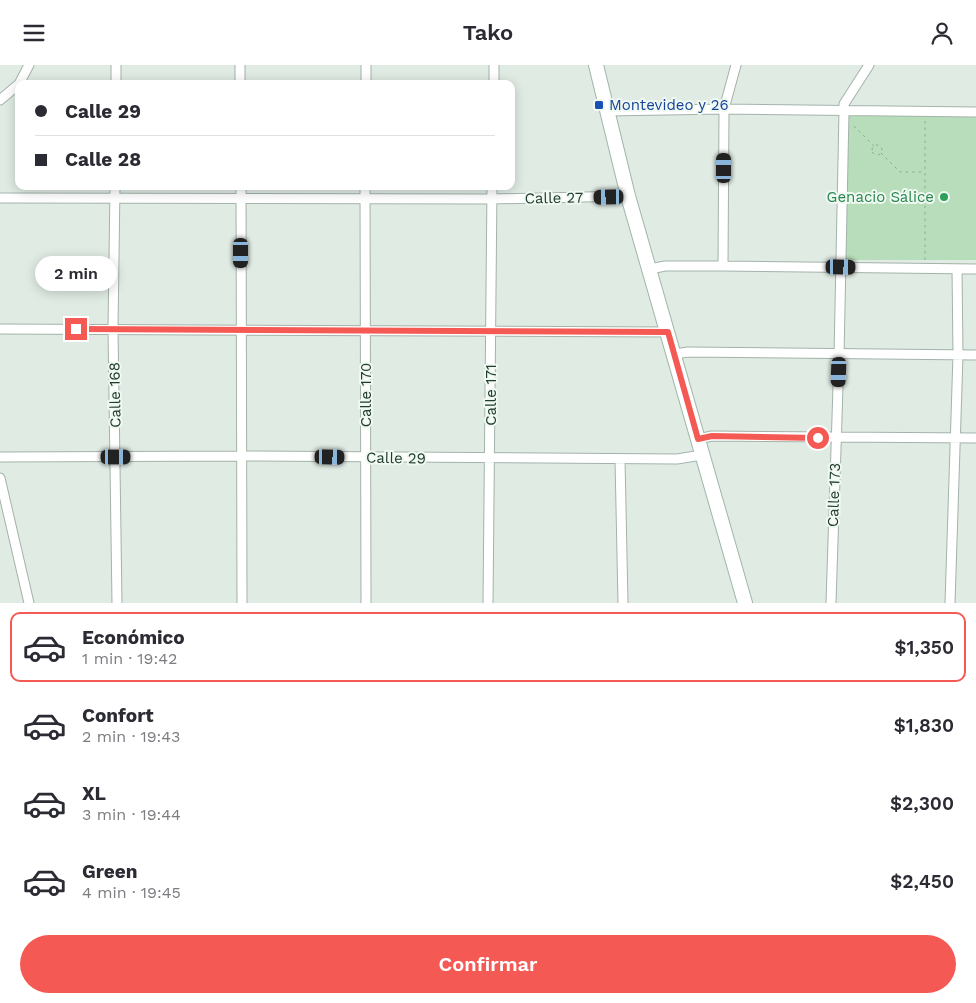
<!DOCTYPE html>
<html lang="es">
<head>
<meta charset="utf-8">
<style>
	:root { --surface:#fff; --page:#f7f7f7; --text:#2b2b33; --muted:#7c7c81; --line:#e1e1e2; --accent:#f55954 }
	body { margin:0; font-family:"Work Sans",sans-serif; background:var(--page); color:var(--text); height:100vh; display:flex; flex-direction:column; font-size:19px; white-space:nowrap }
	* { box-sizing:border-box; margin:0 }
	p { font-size:16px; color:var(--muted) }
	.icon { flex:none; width:28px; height:28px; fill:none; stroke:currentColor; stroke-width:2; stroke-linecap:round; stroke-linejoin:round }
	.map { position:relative; height:538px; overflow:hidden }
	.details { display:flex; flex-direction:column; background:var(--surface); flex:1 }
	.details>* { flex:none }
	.top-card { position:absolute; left:15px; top:15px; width:500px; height:110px; border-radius:10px; box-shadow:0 2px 12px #0003; display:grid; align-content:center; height:110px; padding:0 20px; background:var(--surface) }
	.end { position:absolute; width:22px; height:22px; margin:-11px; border:6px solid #f55954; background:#fff; box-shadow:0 0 0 2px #fff }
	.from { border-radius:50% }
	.bubble { position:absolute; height:35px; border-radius:18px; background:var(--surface); box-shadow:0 2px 12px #0003; font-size:16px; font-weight:600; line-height:35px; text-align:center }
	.car { position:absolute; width:15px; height:30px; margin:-15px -8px; border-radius:6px; box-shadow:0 0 4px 1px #0007; background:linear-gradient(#222 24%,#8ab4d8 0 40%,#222 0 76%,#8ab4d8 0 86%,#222 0) }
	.top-card b { display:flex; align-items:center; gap:18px; height:48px; font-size:19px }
	.top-card b+b { border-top:1px solid var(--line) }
	.top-card i { width:12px; height:12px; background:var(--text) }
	ul { padding:9px 0 0; list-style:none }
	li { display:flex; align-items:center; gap:15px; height:70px; margin:0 10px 8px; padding:0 10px; border:2px solid transparent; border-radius:10px }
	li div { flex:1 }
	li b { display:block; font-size:19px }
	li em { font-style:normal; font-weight:600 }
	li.selected { border-color:var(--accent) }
	li>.icon { width:45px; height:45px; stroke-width:1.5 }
	.cta { display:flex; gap:10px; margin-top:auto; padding:10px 20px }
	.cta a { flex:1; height:58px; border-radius:30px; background:var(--accent); color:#fff; font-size:20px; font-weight:600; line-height:58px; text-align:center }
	header { display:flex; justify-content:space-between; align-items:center; height:65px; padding:0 20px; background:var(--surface); font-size:22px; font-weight:600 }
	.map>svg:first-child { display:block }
	.green { fill:#b8ddba }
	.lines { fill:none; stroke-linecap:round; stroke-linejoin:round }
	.minor-casing { stroke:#a3b3aa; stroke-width:11 }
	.secondary-casing { stroke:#9eb7a9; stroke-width:16 }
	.path { stroke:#7fb096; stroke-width:1; stroke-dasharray:2.5 4; stroke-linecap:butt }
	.minor { stroke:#fff; stroke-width:9 }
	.secondary { stroke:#fff; stroke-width:14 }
	.route { stroke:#f55954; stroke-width:6 }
	.transit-dot { fill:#1a4fb4; stroke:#f0f8f2; stroke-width:2 }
	.leisure-dot { fill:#2e9e5b; stroke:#f0f8f2; stroke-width:2 }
	.labels { text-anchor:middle; stroke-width:4; stroke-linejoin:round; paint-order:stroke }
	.transit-label { font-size:15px; fill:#164399; stroke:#f0f8f2; text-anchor:start }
	.leisure-label { font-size:15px; fill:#27864d; stroke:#f0f8f2; text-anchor:end }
	.street-label { font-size:15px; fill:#203c2e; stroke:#f0f8f2 }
</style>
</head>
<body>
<header><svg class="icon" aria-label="menu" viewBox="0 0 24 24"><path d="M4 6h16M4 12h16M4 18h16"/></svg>Tako<svg class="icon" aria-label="person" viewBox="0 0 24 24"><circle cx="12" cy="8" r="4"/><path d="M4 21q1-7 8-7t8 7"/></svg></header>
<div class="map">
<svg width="976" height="538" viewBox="0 0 976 538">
	<rect width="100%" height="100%" fill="#e0ebe4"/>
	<path class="green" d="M846 49 976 52V195H844Z"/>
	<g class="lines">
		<g class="minor-casing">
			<path id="minor" d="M240 0V19
				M19 19 29 0
				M116 19V0
				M366 19V0
				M494 19V0
				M0 35 19 19
				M608 46 724 44 976 47
				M115 121 113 264 117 538
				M241 121 242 538
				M365 121 366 538
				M0 133 492 134 628 131
				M723 201 724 44 736 0
				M650 204 665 201H723L976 204
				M0 264 668 267
				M675 289 688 287 976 290
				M698 374 712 371 976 373
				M0 392 241 391 677 394 702 390
				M620 394 623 538
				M0 413 29 538
				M488 538 492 121
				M831 538 839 291 844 46V39L869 0
				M950 538 958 290 957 204"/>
		</g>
		<g class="secondary-casing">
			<path id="secondary" d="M596 0 628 131 745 538"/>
		</g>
		<path class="path" d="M925 56V195
			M854 61 874 81
			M872 85a5 5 0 1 1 10 0a5 5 0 1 1-10 0Z
			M881 88 900 107H925"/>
		<use href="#minor" class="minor"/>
		<use href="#secondary" class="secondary"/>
	</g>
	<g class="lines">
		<path class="route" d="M76 264 668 267 698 374 712 371 818 373"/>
	</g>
	<rect class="transit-dot" x="594" y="35" width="10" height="10" rx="2.5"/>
	<circle class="leisure-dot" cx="944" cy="132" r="5"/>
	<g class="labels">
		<g class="transit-label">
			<text x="609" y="45">Montevideo y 26</text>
		</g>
		<g class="leisure-label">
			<text x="934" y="137">Genacio Sálice</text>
		</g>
		<g class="street-label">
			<text transform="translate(554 133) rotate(-1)" y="5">Calle 27</text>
			<text transform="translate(115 330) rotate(-91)" y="5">Calle 168</text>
			<text transform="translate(366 330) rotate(-90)" y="5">Calle 170</text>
			<text transform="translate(491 330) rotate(-90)" y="5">Calle 171</text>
			<text transform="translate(396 393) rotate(1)" y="5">Calle 29</text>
			<text transform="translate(834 430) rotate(-88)" y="5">Calle 173</text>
		</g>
	</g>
</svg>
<i class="end from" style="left:818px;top:373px"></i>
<i class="end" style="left:76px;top:264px"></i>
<div class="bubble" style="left:35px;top:191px;width:82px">2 min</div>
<i class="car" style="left:724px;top:103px;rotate:0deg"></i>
<i class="car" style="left:609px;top:132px;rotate:269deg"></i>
<i class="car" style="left:241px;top:188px;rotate:180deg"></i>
<i class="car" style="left:841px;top:202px;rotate:91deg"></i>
<i class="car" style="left:839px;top:307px;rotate:182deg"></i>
<i class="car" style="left:116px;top:392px;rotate:90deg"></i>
<i class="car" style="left:330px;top:392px;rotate:91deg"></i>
<div class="top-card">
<b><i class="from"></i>Calle 29</b>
<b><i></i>Calle 28</b>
</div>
</div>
<section class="details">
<ul>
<li class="selected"><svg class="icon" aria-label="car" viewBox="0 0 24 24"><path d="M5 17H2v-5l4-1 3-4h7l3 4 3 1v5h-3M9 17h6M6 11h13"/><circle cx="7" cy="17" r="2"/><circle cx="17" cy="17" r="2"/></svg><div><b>Económico</b><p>1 min · 19:42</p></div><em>$1,350</em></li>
<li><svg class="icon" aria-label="car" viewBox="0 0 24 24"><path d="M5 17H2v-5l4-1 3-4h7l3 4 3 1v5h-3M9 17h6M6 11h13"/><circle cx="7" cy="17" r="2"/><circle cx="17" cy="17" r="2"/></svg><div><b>Confort</b><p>2 min · 19:43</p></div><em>$1,830</em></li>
<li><svg class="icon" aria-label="car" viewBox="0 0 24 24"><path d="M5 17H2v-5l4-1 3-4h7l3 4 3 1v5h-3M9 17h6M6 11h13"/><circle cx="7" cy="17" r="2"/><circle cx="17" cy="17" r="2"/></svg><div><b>XL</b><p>3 min · 19:44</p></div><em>$2,300</em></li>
<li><svg class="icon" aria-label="car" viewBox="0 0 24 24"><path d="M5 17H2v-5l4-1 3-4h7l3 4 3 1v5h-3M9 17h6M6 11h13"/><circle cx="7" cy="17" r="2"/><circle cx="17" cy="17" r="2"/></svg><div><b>Green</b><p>4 min · 19:45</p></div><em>$2,450</em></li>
</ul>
<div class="cta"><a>Confirmar</a></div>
</section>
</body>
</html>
